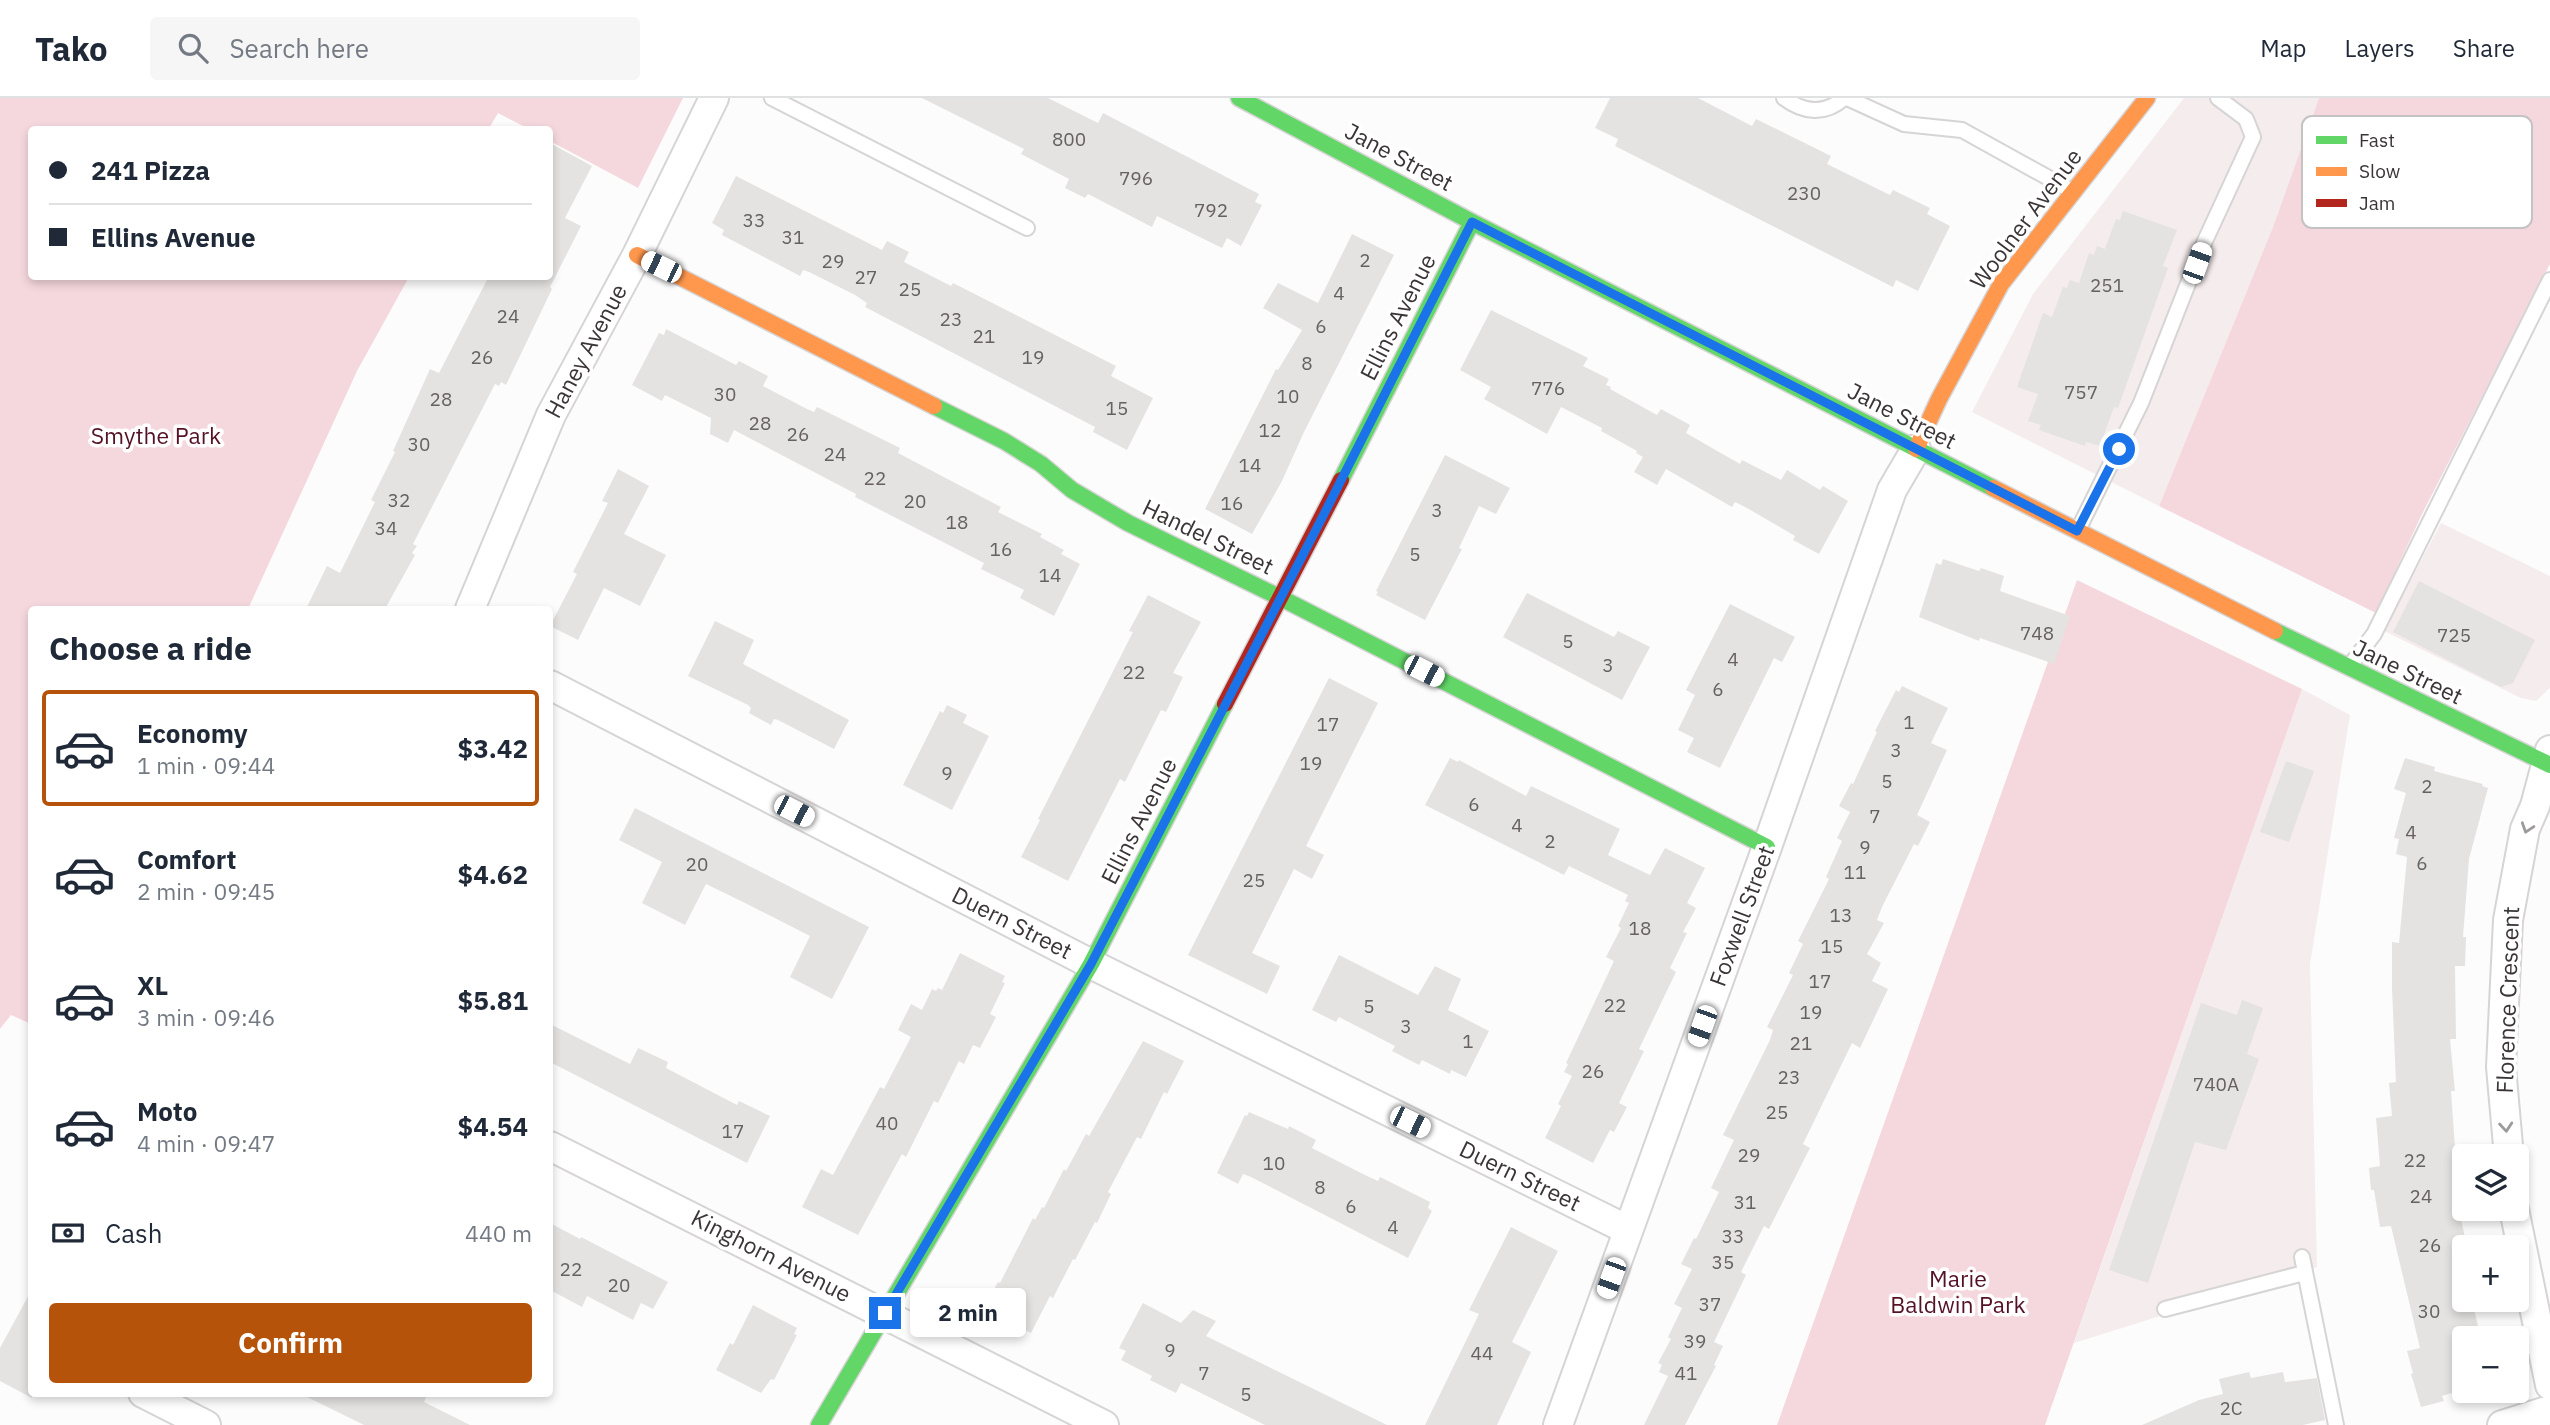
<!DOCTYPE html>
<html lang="en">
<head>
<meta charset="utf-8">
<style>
	:root { --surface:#fff; --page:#f6f6f7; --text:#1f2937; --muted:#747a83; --line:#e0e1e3; --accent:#b45309 }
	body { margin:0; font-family:"IBM Plex Sans",sans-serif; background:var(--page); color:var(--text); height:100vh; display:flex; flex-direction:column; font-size:26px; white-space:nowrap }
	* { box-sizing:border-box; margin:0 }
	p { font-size:23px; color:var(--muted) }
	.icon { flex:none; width:38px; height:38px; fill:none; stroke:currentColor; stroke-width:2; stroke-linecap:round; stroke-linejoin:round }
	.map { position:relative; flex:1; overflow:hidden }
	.sheet { position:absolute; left:28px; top:508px; width:525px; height:791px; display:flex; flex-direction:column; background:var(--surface); border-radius:7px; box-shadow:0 4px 10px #0003 }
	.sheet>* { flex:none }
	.top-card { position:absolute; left:28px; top:28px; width:525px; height:154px; border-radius:7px; box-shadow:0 4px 10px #0003; display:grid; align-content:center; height:154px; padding:0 21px; background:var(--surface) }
	.fabs { position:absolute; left:2452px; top:1046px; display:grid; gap:14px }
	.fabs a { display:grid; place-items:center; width:77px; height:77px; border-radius:7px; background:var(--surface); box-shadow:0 4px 10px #0003; font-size:35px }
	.end { position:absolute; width:32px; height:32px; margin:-16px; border:9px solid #1a73e8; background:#fff; box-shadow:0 0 0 4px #fff }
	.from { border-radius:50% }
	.bubble { position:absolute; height:49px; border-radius:7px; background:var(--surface); box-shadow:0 4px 10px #0003; font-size:23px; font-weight:700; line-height:49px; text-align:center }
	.car { position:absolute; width:21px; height:42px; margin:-21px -10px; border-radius:9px; box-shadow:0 0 5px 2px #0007; background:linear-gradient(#fff 24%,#345 0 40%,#fff 0 76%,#345 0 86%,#fff 0) }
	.top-card b { display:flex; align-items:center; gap:24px; height:66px; font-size:26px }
	.top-card b+b { border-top:2px solid var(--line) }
	.top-card i { width:18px; height:18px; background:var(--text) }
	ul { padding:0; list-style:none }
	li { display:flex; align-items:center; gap:21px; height:116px; margin:0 14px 10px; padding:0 7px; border:4px solid transparent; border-radius:7px }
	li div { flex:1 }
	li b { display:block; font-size:26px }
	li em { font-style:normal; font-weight:700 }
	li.selected { border-color:var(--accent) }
	li>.icon { width:63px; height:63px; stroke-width:1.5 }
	h2 { padding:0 21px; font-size:32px; line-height:84px }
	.pay { display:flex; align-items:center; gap:18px; height:77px; padding:0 21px; font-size:26px }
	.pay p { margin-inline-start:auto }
	.button { display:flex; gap:14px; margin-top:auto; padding:14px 21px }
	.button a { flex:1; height:80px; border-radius:7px; background:var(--accent); color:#fff; font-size:28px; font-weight:700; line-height:80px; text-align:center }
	header { display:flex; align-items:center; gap:42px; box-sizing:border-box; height:98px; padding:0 35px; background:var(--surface); border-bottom:2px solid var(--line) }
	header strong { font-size:33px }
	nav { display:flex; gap:38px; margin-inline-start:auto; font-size:24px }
	.search { width:490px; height:63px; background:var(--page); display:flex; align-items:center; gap:18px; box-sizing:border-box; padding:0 24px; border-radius:7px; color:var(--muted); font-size:26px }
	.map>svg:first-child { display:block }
	.built { fill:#f5eced }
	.green { fill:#f5d8dd }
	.building { fill:#e5e2e2 }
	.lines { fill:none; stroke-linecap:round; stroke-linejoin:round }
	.lane-casing { stroke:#d6d4d4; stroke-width:18 }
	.street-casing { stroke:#d6d4d4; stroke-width:32 }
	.fast-casing { stroke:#d6d4d4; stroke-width:19 }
	.slow-casing { stroke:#d6d4d4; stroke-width:19 }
	.jam-casing { stroke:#d6d4d4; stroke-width:19 }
	.lane { stroke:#fff; stroke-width:14 }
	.street { stroke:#fff; stroke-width:28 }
	.fast { stroke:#63d668; stroke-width:16 }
	.slow { stroke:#ff974d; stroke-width:16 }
	.jam { stroke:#b3261e; stroke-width:16 }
	.oneway { stroke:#9d9a9a }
	.route { stroke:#1a73e8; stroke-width:9 }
	.labels { text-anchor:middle; stroke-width:7; stroke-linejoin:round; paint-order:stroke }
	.number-label { font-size:19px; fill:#666061 }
	.street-label { font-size:23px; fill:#3b3536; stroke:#fff }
	.park-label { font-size:23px; fill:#551126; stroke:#fff }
	.key { fill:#fff; stroke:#c4c2c3; stroke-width:2 }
	.key-label { font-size:19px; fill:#3b3536 }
</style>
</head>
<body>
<header>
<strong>Tako</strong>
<div class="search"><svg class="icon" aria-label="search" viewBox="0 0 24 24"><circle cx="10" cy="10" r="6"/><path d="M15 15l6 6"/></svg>Search here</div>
<nav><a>Map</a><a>Layers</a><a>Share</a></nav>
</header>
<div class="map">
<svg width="2550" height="1327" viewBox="0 0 2550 1327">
	<rect width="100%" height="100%" fill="#fdfcfc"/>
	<path class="built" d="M2184 0H2319L2273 129 2159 408 1972 314 2033 196Z
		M2441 425 2550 478V590L2536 603 2521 600 2384 533Z
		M2302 591 2350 617 2310 866 2317 1169 2074 1245Z"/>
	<path class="green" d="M0 0H683L638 90 550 43V32L529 31 498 15 488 32H32V178L409 179 357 273 248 511H32L31 926 11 917 0 931Z
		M2319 0H2550V166L2422 416 2376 515 2159 408 2273 129Z
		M2077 482 2302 591 2045 1327H1777Z"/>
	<path class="building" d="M922 0H1048L1098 25 1103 15 1259 96 1255 104 1262 107 1241 148 1227 140 1222 150 1157 118 1152 129 1088 96 1085 100 1065 90 1069 81 1021 56 1024 51Z
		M1610 0H1698L1752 28 1756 21 1831 58 1827 66 1890 97 1893 92 1930 110 1927 116 1950 128 1918 193 1896 182 1893 189 1615 48 1618 41 1595 30Z
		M550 45 592 68 565 120 581 128 550 189 552 191 506 287 501 284 499 288 495 286 413 446 417 448 412 455 415 457 385 511H306L327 468 340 475 375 404 371 402 395 354 393 353 430 271 439 275 489 178H550Z
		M736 78 882 152 887 143 909 154 904 164 951 188 953 185 1116 268 1111 278 1153 300 1127 352 1093 334 1095 329 865 209 867 205 855 197 809 174 803 172 800 178 722 137 724 132 712 125Z
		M2123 113 2177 132 2163 168 2168 170 2118 310 2114 309 2100 348 2086 344 2085 348 2039 332 2041 327 2028 323 2038 296 2017 289 2043 215 2052 219 2063 189 2067 190 2070 182 2079 185 2089 155 2094 157 2097 148 2105 151 2116 121 2120 122Z
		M1352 136 1394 157 1304 334 1282 383 1252 436 1205 411 1276 271 1278 272 1302 232 1263 210 1278 185 1318 205Z
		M1491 212 1588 260 1583 268 1609 281 1606 287 1611 289 1610 291 1657 317 1661 311 1690 327 1686 335 1740 366 1742 362 1781 382 1787 372 1820 392 1823 388 1848 403 1819 456 1793 442 1795 438 1747 410 1735 404 1732 409 1666 371 1657 387 1634 374 1643 359 1636 355 1637 353 1601 333 1602 330 1561 309 1547 336 1484 301 1491 289 1460 272Z
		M666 231 736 267 739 263 768 278 763 288 807 311 814 314 817 309 900 350 898 355 1001 409 998 414 1042 436 1040 439 1064 452 1061 456 1080 466 1054 518 1020 500 1024 492 981 471 984 465 855 399 856 396 734 332 728 345 710 336 711 320 665 297 662 303 632 287 659 235 664 237Z
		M1445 357 1510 390 1496 416 1479 408 1459 450 1462 451 1425 522 1376 497 1378 494 1376 493Z
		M618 371 649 388 624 436 666 457 640 508 604 490 578 542 550 528 577 476 573 474 608 405 602 403Z
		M1943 461 1979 473 1981 470 2004 478 2000 493 2070 518 2054 566 1980 540 1979 543 1919 519 1936 465 1941 467Z
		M2419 483 2535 542 2513 585 2501 589 2393 534Z
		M1527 495 1614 539 1618 533 1650 549 1622 602 1503 539Z
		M1148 497 1201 524 1173 575 1183 579 1166 614 1161 612 1125 684 1120 681 1068 783 1021 759 1040 722 1038 721 1133 534 1129 533Z
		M1730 506 1795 539 1782 564 1774 560 1720 670 1687 654 1694 640 1678 632 1695 597 1686 592Z
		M715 523 754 542 743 566 849 622 834 651 778 622 774 621 771 627 749 615 751 610 748 607 688 578Z
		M1329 580 1378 605 1306 748 1324 757 1312 781 1294 771 1252 855 1280 868 1267 896 1188 857Z
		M1902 588 1948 610 1931 645 1947 652 1917 717 1930 724 1918 748 1914 746 1882 809 1877 822 1884 825 1867 856 1881 865 1872 883 1888 891 1860 950 1852 945 1803 1046 1810 1050 1769 1131 1764 1128 1741 1174 1746 1177 1714 1244 1723 1248 1714 1267 1716 1268 1685 1327H1644L1668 1278 1659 1274 1662 1267 1658 1265 1671 1241 1668 1239 1682 1210 1674 1206 1692 1171 1681 1166 1694 1140 1696 1141 1719 1094 1711 1090 1734 1042 1723 1037 1770 942 1773 932 1767 929 1793 877 1789 875 1803 846 1798 843 1829 781 1826 779 1842 743 1837 740 1850 714 1839 708 1851 685 1853 686 1877 634 1875 633 1896 592 1899 594Z
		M947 607 967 617 963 625 989 638 952 712 903 687 940 613 943 615Z
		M1450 660 1458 664 1459 662 1526 698 1531 688 1620 731 1608 757 1650 777 1665 750 1705 770 1687 805 1696 810 1683 834 1687 835 1670 870 1676 874 1639 951 1644 953 1619 1005 1627 1009 1614 1034 1610 1032 1593 1065 1545 1040 1561 1008 1558 1006 1572 978 1564 974 1568 966 1566 965 1614 863 1606 859 1621 830 1618 828 1629 805 1625 803 1628 797 1569 768 1564 777 1425 707Z
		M2405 660 2435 669 2434 673 2483 686 2482 688 2488 690 2469 761 2463 839H2466L2465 868H2455L2456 941H2450L2455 993H2451L2455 1050 2458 1049 2462 1081 2464 1080V1115L2460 1116 2467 1149H2464V1202H2472L2481 1241H2464V1291L2442 1298 2444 1303 2421 1309 2411 1276 2413 1275 2407 1253 2420 1250 2391 1128 2380 1129 2374 1092H2371L2369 1070 2380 1068 2376 1020 2392 1018 2389 985 2396 984 2392 891V844L2399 845 2407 759 2396 756 2399 741 2394 740 2406 695 2394 691Z
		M2286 663 2314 673 2289 744 2260 734Z
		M635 710 869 829 832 901 790 879 810 838 747 806 706 786 685 827 642 805 662 764 619 742Z
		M960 855 1005 878 1002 884 1005 885 990 916 996 919 980 950 973 947 964 966 959 963 938 1005 934 1003 906 1059 902 1056 858 1137 802 1109 821 1071 833 1077 880 989 884 991 911 939 898 932 911 906 922 912 932 891 936 893 938 890 942 892Z
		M1339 857 1418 897 1435 868 1461 881 1448 912 1489 933 1466 979 1451 972 1450 976 1422 962 1419 967 1392 953 1395 948 1339 919 1336 924 1312 912Z
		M2242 902 2263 910 2247 956 2259 961 2226 1052 2195 1044 2148 1185 2109 1172 2201 905 2237 917Z
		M550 926 630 966 638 950 668 964 666 970 737 1007 739 1003 770 1018 747 1065 550 964Z
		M1143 943 1184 963 1167 996 1164 994 1141 1041 1137 1039 1108 1094 1111 1096 1097 1125 1095 1124 1075 1162 1073 1161 1053 1200 1050 1198 1031 1235 983 1212 998 1184 1000 1185 1033 1120 1035 1122 1042 1109 1044 1110 1064 1071 1066 1073 1086 1036 1089 1038Z
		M1249 1014 1288 1031 1289 1028 1316 1042 1312 1050 1365 1077 1378 1083 1380 1079 1430 1104 1428 1110 1432 1113 1408 1160 1251 1079 1243 1076 1238 1086 1217 1075 1245 1017 1247 1018Z
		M550 1125 580 1141 581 1139 668 1184 653 1211 641 1205 633 1222 587 1198 582 1209 550 1192Z
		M1511 1129 1558 1153 1512 1244 1531 1254 1497 1327H1425L1479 1216 1469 1212Z
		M32 1191V1300L0 1283V1250Z
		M1143 1205 1181 1225 1193 1212 1216 1223 1206 1238 1387 1327H1265L1181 1285 1176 1295 1150 1282 1152 1278 1121 1262 1126 1253 1119 1250Z
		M753 1207 797 1230 794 1236 797 1237 774 1282 771 1281 761 1295 716 1272 730 1245 733 1247Z
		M2249 1274 2251 1280 2283 1274 2285 1284 2317 1280 2325 1322 2303 1327H2142L2199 1302 2223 1296 2219 1281Z
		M299 1295H428L424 1304 470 1327H364Z"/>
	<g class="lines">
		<g class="lane-casing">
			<path id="lane" d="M772 0 1027 130
				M1784 0C1804 15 1825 17 1844 0
				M1847 0 1904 26 1962 32 2072 93
				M2078 432 2141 305 2204 145 2253 39 2246 21 2218 0
				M2349 569 2374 536 2550 182
				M2302 1159 2336 1327
				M2165 1211 2304 1175"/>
		</g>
		<g class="street-casing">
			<path id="street" d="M470 511 551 317 637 157 714 0
				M550 587 1091 866 1628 1132
				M550 1048 1104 1327
				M2509 1059 2501 969 2508 822 2525 731 2535 708 2550 652
				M2514 1111 2550 1287
				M143 1295 206 1327
				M1558 1327 1767 749 1892 392 1916 351
				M2502 1327 2550 1312"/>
		</g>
		<g class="fast-casing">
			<path id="fast" d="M1239 0 1472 124 1993 390
				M934 308 1004 343 1041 366 1072 392 1128 425 1281 500 1767 749
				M1341 382 1472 124
				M2275 533 2550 667
				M819 1327 1091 866 1225 606"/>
		</g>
		<g class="slow-casing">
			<path id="slow" d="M637 157 934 308
				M1916 351 1939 301 2001 186 2147 0
				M1993 390 2275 533"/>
		</g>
		<g class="jam-casing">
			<path id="jam" d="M1225 606 1341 382"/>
		</g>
		<use href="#lane" class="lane"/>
		<use href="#street" class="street"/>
		<use href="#fast" class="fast"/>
		<use href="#slow" class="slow"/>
		<use href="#jam" class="jam"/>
	</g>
	<defs><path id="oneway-chevron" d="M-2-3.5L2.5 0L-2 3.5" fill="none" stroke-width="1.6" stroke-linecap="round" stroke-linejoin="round" transform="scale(1.75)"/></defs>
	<g class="oneway">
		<use href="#oneway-chevron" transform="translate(2527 730) rotate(108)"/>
		<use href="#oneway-chevron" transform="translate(2506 1029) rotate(85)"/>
	</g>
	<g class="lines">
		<path class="route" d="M885 1215 1091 866 1322 420 1472 124 2077 433 2119 351"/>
	</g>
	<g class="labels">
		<g class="number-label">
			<text x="1069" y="48">800</text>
			<text x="1136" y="87">796</text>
			<text x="1804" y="102">230</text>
			<text x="1211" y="119">792</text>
			<text x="754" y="129">33</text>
			<text x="793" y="146">31</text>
			<text x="1365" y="169">2</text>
			<text x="833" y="170">29</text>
			<text x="866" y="186">27</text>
			<text x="2107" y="194">251</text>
			<text x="910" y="198">25</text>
			<text x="1339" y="202">4</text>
			<text x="508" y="225">24</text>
			<text x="951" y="228">23</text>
			<text x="1321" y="235">6</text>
			<text x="984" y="245">21</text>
			<text x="482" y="266">26</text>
			<text x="1033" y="266">19</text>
			<text x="1307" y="272">8</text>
			<text x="1548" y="297">776</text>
			<text x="2081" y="301">757</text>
			<text x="725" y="303">30</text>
			<text x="1288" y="305">10</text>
			<text x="441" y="308">28</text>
			<text x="1117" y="317">15</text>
			<text x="760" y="332">28</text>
			<text x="1270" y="339">12</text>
			<text x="798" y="343">26</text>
			<text x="419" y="353">30</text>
			<text x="835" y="363">24</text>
			<text x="1250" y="374">14</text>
			<text x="875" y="387">22</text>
			<text x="399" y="409">32</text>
			<text x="915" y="410">20</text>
			<text x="1232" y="412">16</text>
			<text x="1437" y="419">3</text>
			<text x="957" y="431">18</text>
			<text x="386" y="437">34</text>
			<text x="1001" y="458">16</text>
			<text x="1415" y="463">5</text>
			<text x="1050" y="484">14</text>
			<text x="2037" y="542">748</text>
			<text x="2454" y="544">725</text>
			<text x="1568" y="550">5</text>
			<text x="1733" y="568">4</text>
			<text x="1608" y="574">3</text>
			<text x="1134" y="581">22</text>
			<text x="1718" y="598">6</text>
			<text x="1909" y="631">1</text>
			<text x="1328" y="633">17</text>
			<text x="1896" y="659">3</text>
			<text x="1311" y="672">19</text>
			<text x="947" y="682">9</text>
			<text x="1887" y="690">5</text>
			<text x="2427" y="695">2</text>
			<text x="1474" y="713">6</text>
			<text x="1875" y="725">7</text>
			<text x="1517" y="734">4</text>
			<text x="2411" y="741">4</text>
			<text x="1550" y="750">2</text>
			<text x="1865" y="756">9</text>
			<text x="2422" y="772">6</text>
			<text x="697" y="773">20</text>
			<text x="1855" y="781">11</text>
			<text x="1254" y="789">25</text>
			<text x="1841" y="824">13</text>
			<text x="1640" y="837">18</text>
			<text x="1832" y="855">15</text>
			<text x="1820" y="890">17</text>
			<text x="1615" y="914">22</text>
			<text x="1369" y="915">5</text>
			<text x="1811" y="921">19</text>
			<text x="1406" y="935">3</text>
			<text x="1468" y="950">1</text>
			<text x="1801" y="952">21</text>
			<text x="1593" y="980">26</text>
			<text x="1789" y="986">23</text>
			<text x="2216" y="993">740A</text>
			<text x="1777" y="1021">25</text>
			<text x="887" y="1032">40</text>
			<text x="733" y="1040">17</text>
			<text x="1749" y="1064">29</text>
			<text x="2415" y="1069">22</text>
			<text x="1274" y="1072">10</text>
			<text x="1320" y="1096">8</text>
			<text x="2421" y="1105">24</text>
			<text x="1745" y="1111">31</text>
			<text x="1351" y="1115">6</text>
			<text x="1393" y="1136">4</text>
			<text x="1733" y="1145">33</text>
			<text x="2430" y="1154">26</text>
			<text x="1723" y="1171">35</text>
			<text x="571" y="1178">22</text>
			<text x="619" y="1194">20</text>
			<text x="1710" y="1213">37</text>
			<text x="2429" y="1220">30</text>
			<text x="1695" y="1250">39</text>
			<text x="1170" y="1259">9</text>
			<text x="1482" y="1262">44</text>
			<text x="1204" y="1282">7</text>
			<text x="1686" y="1282">41</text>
			<text x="1246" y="1303">5</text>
			<text x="2231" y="1317">2C</text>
		</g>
		<g class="street-label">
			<text transform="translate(1399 59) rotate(28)" y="8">Jane Street</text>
			<text transform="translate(2026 121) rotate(-53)" y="8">Woolner Avenue</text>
			<text transform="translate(1398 219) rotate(-63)" y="8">Ellins Avenue</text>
			<text transform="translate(586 253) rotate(-62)" y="8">Haney Avenue</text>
			<text transform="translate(1902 318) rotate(27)" y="8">Jane Street</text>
			<text transform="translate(1208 439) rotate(26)" y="8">Handel Street</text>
			<text transform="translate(2408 574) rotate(26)" y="8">Jane Street</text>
			<text transform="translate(1139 723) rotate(-63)" y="8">Ellins Avenue</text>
			<text transform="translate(1742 818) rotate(-70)" y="8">Foxwell Street</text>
			<text transform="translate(1012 825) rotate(27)" y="8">Duern Street</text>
			<text transform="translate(2508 902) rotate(-88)" y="8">Florence Crescent</text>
			<text transform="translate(1520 1078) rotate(26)" y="8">Duern Street</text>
			<text transform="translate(771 1158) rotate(27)" y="8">Kinghorn Avenue</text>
		</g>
		<g class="park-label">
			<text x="156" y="346">Smythe Park</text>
			<text x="1958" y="1189">Marie<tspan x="1958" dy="26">Baldwin Park</tspan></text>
		</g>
	</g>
	<rect x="2302" y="18" width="230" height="112" rx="10" class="key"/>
	<rect x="2316" y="38" width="31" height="8" fill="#63d668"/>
	<rect x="2316" y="69" width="31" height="9" fill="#ff974d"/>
	<rect x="2316" y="101" width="31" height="8" fill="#b3261e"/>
	<g class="key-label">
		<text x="2359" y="49">Fast</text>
		<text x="2359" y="80">Slow</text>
		<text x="2359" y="112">Jam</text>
	</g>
</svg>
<div class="fabs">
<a><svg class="icon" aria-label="layers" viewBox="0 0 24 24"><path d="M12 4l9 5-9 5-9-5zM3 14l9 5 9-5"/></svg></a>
<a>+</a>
<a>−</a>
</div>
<i class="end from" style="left:2119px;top:351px"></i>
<i class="end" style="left:885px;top:1215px"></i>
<div class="bubble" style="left:910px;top:1190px;width:116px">2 min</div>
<i class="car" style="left:2197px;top:165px;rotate:20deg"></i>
<i class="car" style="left:661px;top:169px;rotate:296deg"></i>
<i class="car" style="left:1424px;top:573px;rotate:117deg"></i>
<i class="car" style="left:794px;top:713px;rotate:117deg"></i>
<i class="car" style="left:1702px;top:928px;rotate:200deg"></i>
<i class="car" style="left:1410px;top:1024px;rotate:116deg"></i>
<i class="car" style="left:1611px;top:1180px;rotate:200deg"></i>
<div class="top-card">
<b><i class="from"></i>241 Pizza</b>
<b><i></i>Ellins Avenue</b>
</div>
<section class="sheet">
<h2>Choose a ride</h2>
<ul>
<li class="selected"><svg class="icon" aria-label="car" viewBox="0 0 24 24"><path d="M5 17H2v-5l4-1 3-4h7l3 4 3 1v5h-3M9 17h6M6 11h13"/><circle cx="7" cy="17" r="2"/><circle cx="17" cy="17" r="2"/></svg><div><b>Economy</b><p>1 min · 09:44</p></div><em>$3.42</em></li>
<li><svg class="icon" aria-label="car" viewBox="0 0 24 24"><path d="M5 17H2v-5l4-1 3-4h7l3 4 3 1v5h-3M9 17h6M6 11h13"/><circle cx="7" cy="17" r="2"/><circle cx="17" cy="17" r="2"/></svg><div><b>Comfort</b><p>2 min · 09:45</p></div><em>$4.62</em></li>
<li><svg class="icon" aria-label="car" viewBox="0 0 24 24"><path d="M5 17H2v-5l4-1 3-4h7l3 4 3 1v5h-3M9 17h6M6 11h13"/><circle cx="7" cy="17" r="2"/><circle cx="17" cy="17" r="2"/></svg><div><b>XL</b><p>3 min · 09:46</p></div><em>$5.81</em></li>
<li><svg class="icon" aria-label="car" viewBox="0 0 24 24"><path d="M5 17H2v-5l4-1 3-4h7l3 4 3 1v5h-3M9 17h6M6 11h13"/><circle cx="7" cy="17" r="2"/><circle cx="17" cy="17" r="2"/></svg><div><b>Moto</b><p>4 min · 09:47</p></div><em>$4.54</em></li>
</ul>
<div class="pay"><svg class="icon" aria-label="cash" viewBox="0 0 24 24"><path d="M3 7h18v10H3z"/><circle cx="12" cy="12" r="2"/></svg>Cash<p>440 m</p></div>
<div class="button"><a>Confirm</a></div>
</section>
</div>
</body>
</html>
